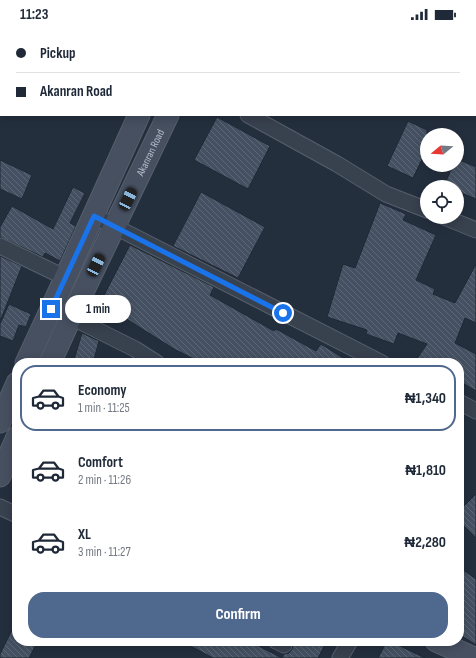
<!DOCTYPE html>
<html lang="en">
<head>
<meta charset="utf-8">
<style>
	:root { --surface:#fff; --page:#f2f2f3; --text:#1f2937; --muted:#747a83; --line:#e0e1e3; --accent:#4f688e }
	body { margin:0; font-family:"Sofia Sans Condensed",sans-serif; background:var(--page); color:var(--text); height:100vh; display:flex; flex-direction:column; font-size:15px; white-space:nowrap }
	* { box-sizing:border-box; margin:0 }
	p { font-size:13px; color:var(--muted) }
	.icon { flex:none; width:22px; height:22px; fill:none; stroke:currentColor; stroke-width:2; stroke-linecap:round; stroke-linejoin:round }
	.map { position:relative; flex:1; overflow:hidden }
	.details { position:absolute; left:12px; top:330px; width:452px; height:288px; display:flex; flex-direction:column; background:var(--surface); border-radius:16px; box-shadow:0 2px 10px #0003 }
	.details>* { flex:none }
	.banner { position:absolute; left:0px; top:0px; width:476px; height:88px; box-shadow:0 2px 10px #0003; display:grid; align-content:center; height:88px; padding:0 16px; background:var(--surface) }
	.needle { width:26px; rotate:252deg }
	.tools { position:absolute; left:420px; top:100px; display:grid; gap:8px }
	.tools a { display:grid; place-items:center; width:44px; height:44px; border-radius:50%; background:var(--surface); box-shadow:0 2px 10px #0003; font-size:20px }
	.end { position:absolute; width:18px; height:18px; margin:-9px; border:5px solid #1a73e8; background:#fff; box-shadow:0 0 0 2px #fff }
	.from { border-radius:50% }
	.bubble { position:absolute; height:28px; border-radius:14px; background:var(--surface); box-shadow:0 2px 10px #0003; font-size:13px; font-weight:700; line-height:28px; text-align:center }
	.car { position:absolute; width:12px; height:24px; margin:-12px -6px; border-radius:5px; box-shadow:0 0 3px 1px #0007; background:linear-gradient(#222 24%,#8ab4d8 0 40%,#222 0 76%,#8ab4d8 0 86%,#222 0) }
	.banner b { display:flex; align-items:center; gap:14px; height:38px; font-size:15px }
	.banner b+b { border-top:1px solid var(--line) }
	.banner i { width:10px; height:10px; background:var(--text) }
	ul { padding:7px 0 0; list-style:none }
	li { display:flex; align-items:center; gap:12px; height:66px; margin:0 8px 6px; padding:0 8px; border:2px solid transparent; border-radius:16px }
	li div { flex:1 }
	li b { display:block; font-size:15px }
	li em { font-style:normal; font-weight:700 }
	li.current { border-color:var(--accent) }
	li>.icon { width:36px; height:36px; stroke-width:1.5 }
	.action { display:flex; gap:8px; margin-top:auto; padding:8px 16px }
	.action a { flex:1; height:46px; border-radius:16px; background:var(--accent); color:#fff; font-size:16px; font-weight:700; line-height:46px; text-align:center }
	.status { display:flex; justify-content:space-between; align-items:center; height:28px; padding:0 20px; background:var(--surface); direction:ltr }
	.status svg { height:11px; fill:currentColor }
	.map>svg:first-child { display:block }
	.building { fill:url(#building-back-hatch); stroke:#1f2835 }
	.lines { fill:none; stroke-linecap:round; stroke-linejoin:round }
	.street-casing { stroke:#565f6c; stroke-width:17 }
	.secondary-casing { stroke:#565f6c; stroke-width:23 }
	.street { stroke:#38414e; stroke-width:15 }
	.secondary { stroke:#465061; stroke-width:21 }
	.route { stroke:#1a73e8; stroke-width:5 }
	.labels { text-anchor:middle; stroke-width:4; stroke-linejoin:round; paint-order:stroke }
	.street-label { font-size:11px; fill:#b4bcc9; stroke:#1d2633 }
</style>
</head>
<body>
<div class="status"><b>11:23</b><svg viewBox="0 0 49 12"><path d="M0 12V9h3v3zM5 12V6h3v6zM10 12V3h3v9zM15 12V0h3v12zM26 1h20v11H26zM47 4h2v5h-2z"/></svg></div>
<div class="map">
<svg width="476" height="630" viewBox="0 0 476 630">
	<defs>
		<pattern id="building-back-hatch" width="6" height="6" patternUnits="userSpaceOnUse"><rect width="6" height="6" fill="#455162"/><path d="M-1 5l2 2M0 0l6 6M5-1l2 2" fill="none" stroke="#5d6877"/></pattern>
	</defs>
	<rect width="100%" height="100%" fill="#242f3e"/>
	<path class="building" d="M217 89 270 118 248 161 194 132Z
		M408 93 427 102V121L413 150 387 138Z
		M457 131 476 139V171L457 163V159L444 158 453 137H457Z
		M0 132 32 147 22 171 0 161Z
		M73 159 85 165 70 195 76 198 60 233 45 225 43 229 0 209V199L12 178 53 201Z
		M201 164 265 199 238 250 173 218Z
		M380 175 406 186 403 192 436 207 416 252 435 261 433 266 455 275 476 236V295L465 290 455 315 476 326V363L459 353V335H414L427 316 398 305 394 316 366 306 367 302 327 289 343 236 355 240Z
		M130 217 214 259 210 267 274 303 276 301 316 323 321 316 351 335H202L174 321 117 285 118 283 101 273Z
		M0 228 22 238 1 291H0Z
		M9 276 31 286 26 299 19 297 13 313 0 308V296Z
		M82 305 99 313 93 335H73Z
		M476 466V510L459 493V483Z
		M459 539 476 551V617L459 606Z
		M17 592V613H38L29 630H0V626Z
		M181 613H249L282 630 284 626 289 625 292 621 293 617 292 613H327L318 630H213Z
		M387 613H390L425 630H378Z"/>
	<g class="lines">
		<g class="street-casing">
			<path id="street" d="M432 0 435 1
				M475 18 476 19
				M248 87 337 136 386 166 427 182
				M94 188 382 335
				M444 189 476 202
				M0 218 66 250
				M71 289 135 321 157 335
				M459 374 476 383
				M0 479 17 487
				M276 613 284 617
				M340 630 350 613"/>
		</g>
		<g class="secondary-casing">
			<g id="secondary">
				<path d="M178 1V0"/>
				<path d="M206 1 207 0"/>
				<path d="M26 335 51 281 139 87"/>
				<path id="s1" d="M50 335 71 289 168 87"/>
				<path d="M0 394 17 355"/>
				<path d="M0 448 17 409"/>
				<path d="M436 613 474 630"/>
			</g>
		</g>
		<use href="#street" class="street"/>
		<use href="#secondary" class="secondary"/>
	</g>
	<g class="lines">
		<path class="route" d="M51 281 94 188 283 285"/>
	</g>
	<g class="labels">
		<g class="street-label">
			<text dy="4" stroke="none"><textPath href="#s1" startOffset="233">Akanran Road</textPath></text>
		</g>
	</g>
</svg>
<div class="tools">
<a><svg class="needle" viewBox="-14 -14 28 28"><path d="M0-13l5 13h-10z" fill="#e53935"/><path d="M0 13l5-13h-10z" fill="#747a83"/></svg></a>
<a><svg class="icon" aria-label="locate" viewBox="0 0 24 24"><circle cx="12" cy="12" r="6"/><path d="M12 2v4M12 18v4M2 12h4M18 12h4"/></svg></a>
</div>
<i class="end from" style="left:283px;top:285px"></i>
<i class="end" style="left:51px;top:281px"></i>
<div class="bubble" style="left:65px;top:267px;width:66px">1 min</div>
<i class="car" style="left:128px;top:171px;rotate:26deg"></i>
<i class="car" style="left:96px;top:237px;rotate:26deg"></i>
<div class="banner">
<b><i class="from"></i>Pickup</b>
<b><i></i>Akanran Road</b>
</div>
<section class="details">
<ul>
<li class="current"><svg class="icon" aria-label="car" viewBox="0 0 24 24"><path d="M5 17H2v-5l4-1 3-4h7l3 4 3 1v5h-3M9 17h6M6 11h13"/><circle cx="7" cy="17" r="2"/><circle cx="17" cy="17" r="2"/></svg><div><b>Economy</b><p>1 min · 11:25</p></div><em>₦1,340</em></li>
<li><svg class="icon" aria-label="car" viewBox="0 0 24 24"><path d="M5 17H2v-5l4-1 3-4h7l3 4 3 1v5h-3M9 17h6M6 11h13"/><circle cx="7" cy="17" r="2"/><circle cx="17" cy="17" r="2"/></svg><div><b>Comfort</b><p>2 min · 11:26</p></div><em>₦1,810</em></li>
<li><svg class="icon" aria-label="car" viewBox="0 0 24 24"><path d="M5 17H2v-5l4-1 3-4h7l3 4 3 1v5h-3M9 17h6M6 11h13"/><circle cx="7" cy="17" r="2"/><circle cx="17" cy="17" r="2"/></svg><div><b>XL</b><p>3 min · 11:27</p></div><em>₦2,280</em></li>
</ul>
<div class="action"><a>Confirm</a></div>
</section>
</div>
</body>
</html>
